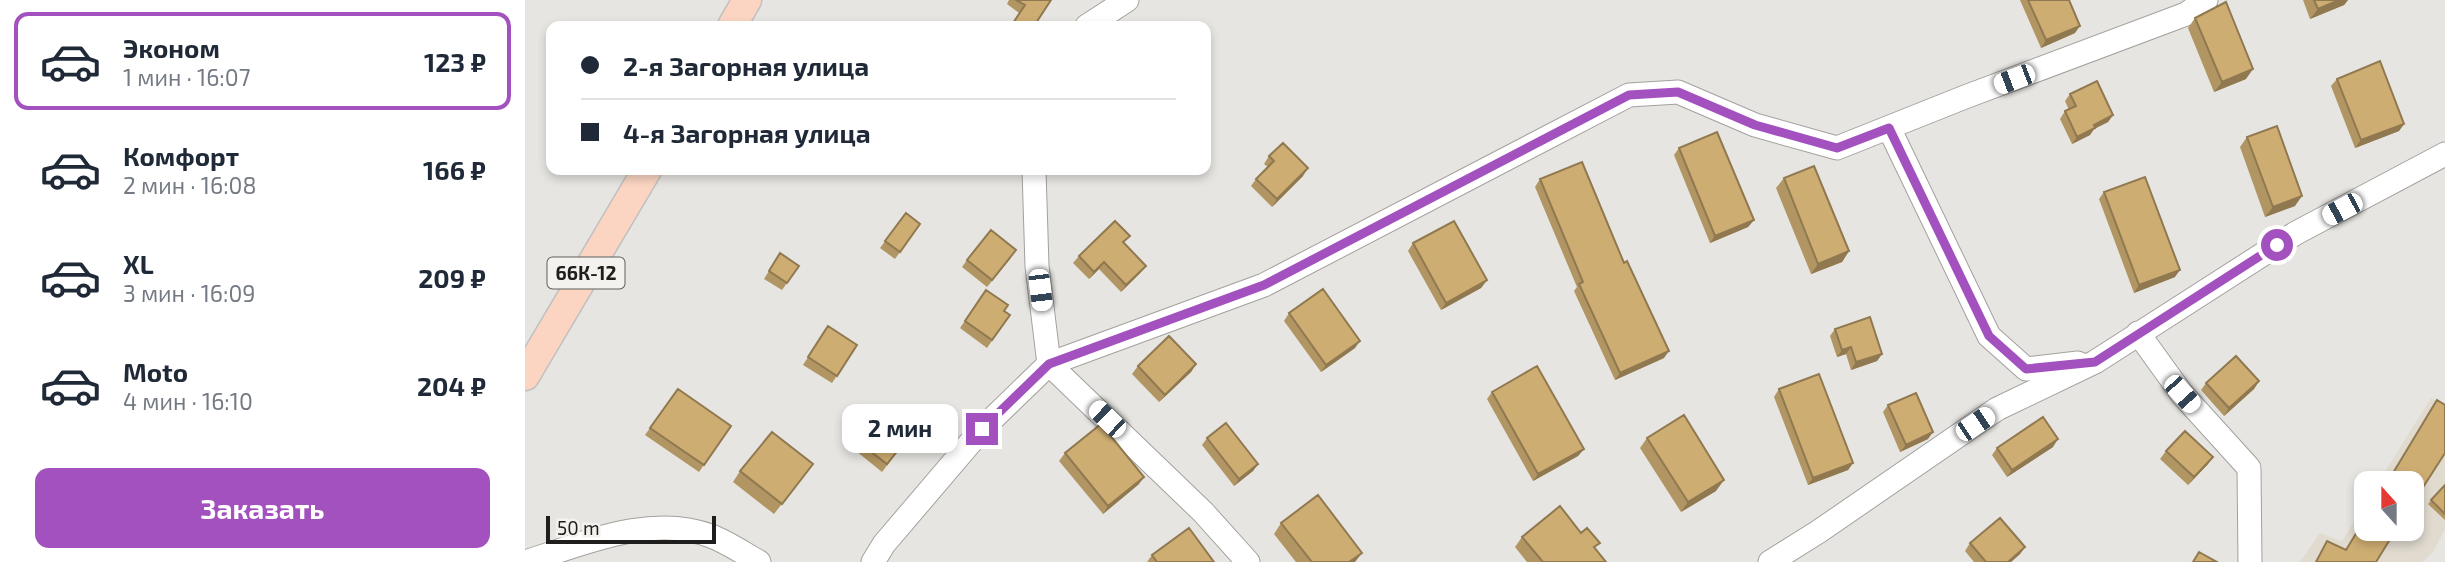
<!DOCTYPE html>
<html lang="ru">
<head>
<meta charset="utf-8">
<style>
	:root { --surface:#fff; --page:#f2f2f3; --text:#1f2937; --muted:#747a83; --line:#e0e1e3; --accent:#a451c0 }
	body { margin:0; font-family:"Exo 2",sans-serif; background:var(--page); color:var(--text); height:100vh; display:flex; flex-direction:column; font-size:26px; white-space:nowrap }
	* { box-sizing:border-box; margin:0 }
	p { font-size:23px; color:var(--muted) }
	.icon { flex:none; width:38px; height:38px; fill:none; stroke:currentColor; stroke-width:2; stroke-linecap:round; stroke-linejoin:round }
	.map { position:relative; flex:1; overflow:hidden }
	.drawer { display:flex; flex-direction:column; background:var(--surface); width:525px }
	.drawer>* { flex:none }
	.guide { position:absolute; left:21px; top:21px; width:665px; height:154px; border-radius:14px; box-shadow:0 4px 10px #0003; display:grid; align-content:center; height:154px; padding:0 35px; background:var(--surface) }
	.needle { width:46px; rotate:339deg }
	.tools { position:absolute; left:1829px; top:471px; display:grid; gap:14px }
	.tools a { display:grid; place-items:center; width:70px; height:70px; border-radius:14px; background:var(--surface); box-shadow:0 4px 10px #0003; font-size:35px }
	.scale { position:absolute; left:21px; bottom:18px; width:170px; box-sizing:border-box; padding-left:7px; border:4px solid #1f1e1d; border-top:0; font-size:19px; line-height:24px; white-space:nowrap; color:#1f1e1d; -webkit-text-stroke:5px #f4f2ee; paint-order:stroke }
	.end { position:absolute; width:32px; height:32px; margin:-16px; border:9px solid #a451c0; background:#fff; box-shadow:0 0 0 4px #fff }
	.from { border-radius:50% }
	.bubble { position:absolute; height:49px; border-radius:14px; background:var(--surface); box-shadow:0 4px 10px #0003; font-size:23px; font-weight:700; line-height:49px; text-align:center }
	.car { position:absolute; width:21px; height:42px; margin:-21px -10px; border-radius:9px; box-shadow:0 0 5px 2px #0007; background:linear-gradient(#fff 24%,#345 0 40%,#fff 0 76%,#345 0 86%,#fff 0) }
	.guide b { display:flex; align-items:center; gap:24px; height:66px; font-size:26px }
	.guide b+b { border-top:2px solid var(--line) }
	.guide i { width:18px; height:18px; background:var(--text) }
	ul { padding:12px 0 0; list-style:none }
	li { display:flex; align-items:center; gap:21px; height:98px; margin:0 14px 10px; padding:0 21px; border:4px solid transparent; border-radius:14px }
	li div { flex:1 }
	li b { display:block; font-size:26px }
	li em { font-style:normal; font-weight:700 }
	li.current { border-color:var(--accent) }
	li>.icon { width:63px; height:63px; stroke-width:1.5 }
	.primary-button { display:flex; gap:14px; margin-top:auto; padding:14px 35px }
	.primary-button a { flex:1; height:80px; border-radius:14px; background:var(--accent); color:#fff; font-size:28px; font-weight:700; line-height:80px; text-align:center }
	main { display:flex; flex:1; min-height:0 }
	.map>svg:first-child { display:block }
	.built { fill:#e0dacf }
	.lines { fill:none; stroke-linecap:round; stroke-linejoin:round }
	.minor-casing { stroke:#a3a19d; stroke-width:25 }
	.major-casing { stroke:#c0c0c0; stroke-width:31 }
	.minor { stroke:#fff; stroke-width:23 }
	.major { stroke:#fbd5c2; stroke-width:28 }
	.wall { fill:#b19562 }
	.shaded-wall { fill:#907950 }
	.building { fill:#cead72; stroke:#907950; stroke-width:2 }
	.route { stroke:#a451c0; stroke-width:9 }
	.labels { text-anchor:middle; stroke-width:5; stroke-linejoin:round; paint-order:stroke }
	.shield { fill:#f4f2ee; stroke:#5f5e5c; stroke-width:2 }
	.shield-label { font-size:19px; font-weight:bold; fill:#1f1e1d }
</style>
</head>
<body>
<main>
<section class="drawer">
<ul>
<li class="current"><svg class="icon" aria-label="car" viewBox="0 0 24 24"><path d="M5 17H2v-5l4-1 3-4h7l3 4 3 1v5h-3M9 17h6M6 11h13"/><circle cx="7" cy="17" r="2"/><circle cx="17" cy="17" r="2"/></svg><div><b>Эконом</b><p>1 мин · 16:07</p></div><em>123 ₽</em></li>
<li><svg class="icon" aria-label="car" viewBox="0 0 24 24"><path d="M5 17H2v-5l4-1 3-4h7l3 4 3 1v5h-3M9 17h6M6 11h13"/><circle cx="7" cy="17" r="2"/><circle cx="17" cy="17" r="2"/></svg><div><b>Комфорт</b><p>2 мин · 16:08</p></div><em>166 ₽</em></li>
<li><svg class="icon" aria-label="car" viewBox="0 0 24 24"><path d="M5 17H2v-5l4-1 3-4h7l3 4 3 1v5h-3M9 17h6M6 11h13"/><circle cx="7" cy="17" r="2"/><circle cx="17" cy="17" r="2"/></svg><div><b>XL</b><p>3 мин · 16:09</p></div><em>209 ₽</em></li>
<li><svg class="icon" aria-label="car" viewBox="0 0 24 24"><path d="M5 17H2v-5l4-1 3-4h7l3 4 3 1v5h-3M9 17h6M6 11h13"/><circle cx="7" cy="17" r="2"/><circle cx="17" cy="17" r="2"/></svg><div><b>Moto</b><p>4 мин · 16:10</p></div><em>204 ₽</em></li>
</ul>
<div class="primary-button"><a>Заказать</a></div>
</section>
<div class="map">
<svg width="1920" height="562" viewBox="0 0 1920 562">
	<rect width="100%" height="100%" fill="#e7e5e1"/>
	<path class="built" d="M1906 398 1920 407V529L1908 552 1897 562H1775L1795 533 1817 541 1841 503V528H1886V483H1853Z"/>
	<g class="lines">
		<g class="minor-casing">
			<path id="minor" d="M562 26 602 0
				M1364 128 1464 336 1501 369 1553 363
				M509 170 512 266 524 364 678 512 723 562
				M1613 333 1657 394 1724 468 1725 562
				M0 562C58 544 126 513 186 536 202 542 218 553 234 562
				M348 562 359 544 457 429 524 364 739 285 1104 95 1153 92 1230 125 1312 148 1440 97 1661 14 1681 0
				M1245 562 1293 532 1472 409 1570 362 1771 233 1920 154"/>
		</g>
		<g class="major-casing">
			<path id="major" d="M207 26 222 0
				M0 376 122 170"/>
		</g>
		<use href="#minor" class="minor"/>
		<use href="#major" class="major"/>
	</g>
	<path class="wall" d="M484 0H526L494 13 482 4Z
		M1495 0H1544L1550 33 1516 48Z
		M1778 0H1823L1819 5 1785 19Z
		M1670 18 1721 79 1689 92 1663 28Z
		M1812 79 1879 124 1874 131 1830 148 1806 86Z
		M1545 94 1588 115 1583 122 1569 129 1565 135 1547 144 1535 119 1540 111 1544 110 1540 101Z
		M1722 137 1770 206 1740 217 1715 147Z
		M1154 148 1229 220 1223 227 1185 243 1149 155Z
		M744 156 778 176 747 207 726 186 731 179 743 167 739 164Z
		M1259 178 1324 251 1317 262 1286 274 1251 188Z
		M1015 179 1099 263 1139 358 1090 380 1049 291 1052 287 1010 187Z
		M1579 192 1650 277 1609 293 1574 199Z
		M381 213 395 224 370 259 355 248Z
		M888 243 962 280 956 288 916 310 883 251Z
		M600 244 621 266 615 273 596 292 574 269 564 279 548 263 554 256Z
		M255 253 274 266 257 290 239 279Z
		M486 258 462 287 437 267 442 260Z
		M461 290 479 311 485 315 462 348 435 328Z
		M764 313 830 348 796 372 759 321Z
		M303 326 332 345 307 383 278 365Z
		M1310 329 1357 354 1352 361 1326 370 1321 354 1312 357 1305 336Z
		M671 364 666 372 634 402 607 374 613 366Z
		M1734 381 1729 389 1699 416 1676 390 1681 383Z
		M153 389 206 426 174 472 120 435Z
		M1254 389 1328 463 1323 470 1283 485 1249 397Z
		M967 392 1059 449 1053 456 1008 481 962 399Z
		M1363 405 1403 439 1375 452 1358 412Z
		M392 426 357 472 331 451 336 444Z
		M682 438 733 464 728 471 709 486 677 445Z
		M1122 438 1191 491 1156 512 1115 448Z
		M1528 447 1482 477 1467 455 1472 448Z
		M1641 451 1683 464 1663 485 1635 459Z
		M540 453 614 484 578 514 534 461Z
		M288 464 249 514 208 482 215 471Z
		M1920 485V520L1903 504Z
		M756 523 830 562H771L749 534Z
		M997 537 1071 549 1081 562H1002L990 547Z
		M1445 543 1500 547 1495 554 1486 562H1449L1440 551Z
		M627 555 689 562H622Z"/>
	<path class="shaded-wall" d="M1814 0H1823L1819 5 1785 19 1793 9Z
		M1555 26 1550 33 1516 48 1521 40Z
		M1728 69 1721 79 1689 92 1697 82Z
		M1588 115 1583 122 1569 129 1565 135 1547 144 1552 137 1569 125Z
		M1879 124 1874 131 1830 148 1836 140Z
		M783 168 778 176 747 207 752 199Z
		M1777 196 1770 206 1740 217 1748 207Z
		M1229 220 1223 227 1185 243 1190 236Z
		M1324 251 1317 262 1286 274 1293 264Z
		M579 262 574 269 564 279 569 272Z
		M621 266 615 273 596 292 601 285Z
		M1655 270 1650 277 1609 293 1614 285Z
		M962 280 956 288 916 310 921 303Z
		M835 341 830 348 796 372 801 365Z
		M1326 347 1321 354 1312 357 1317 350Z
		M1144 351 1139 358 1090 380 1095 373Z
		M1357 354 1352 361 1326 370 1331 362Z
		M671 364 666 372 634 402 640 395Z
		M1734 381 1729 389 1699 416 1704 408Z
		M1408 432 1403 439 1375 452 1381 445Z
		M1533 439 1528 447 1482 477 1487 470Z
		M1059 449 1053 456 1008 481 1013 474Z
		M1688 457 1683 464 1663 485 1669 477Z
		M1328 463 1323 470 1283 485 1288 478Z
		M733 464 728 471 709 486 714 479Z
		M619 477 614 484 578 514 583 506Z
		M1199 480 1191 491 1156 512 1163 502Z
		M1500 547 1495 554 1486 562H1483Z
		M837 553 830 562H824Z"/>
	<path class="building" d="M491 0H526L509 26H486L500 5Z
		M1503 0H1544L1555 26 1521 40Z
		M1789 0H1814L1793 9Z
		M1701 2 1728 69 1697 82 1670 18Z
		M1855 61 1879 124 1836 140 1812 79Z
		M1572 81 1588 115 1569 125 1570 128 1552 137 1540 111 1551 106 1545 94Z
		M1752 126 1777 196 1748 207 1722 137Z
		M1192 132 1229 220 1190 236 1154 148Z
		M758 143 783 168 752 199 731 179 749 161 744 156Z
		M1057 162 1099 263 1102 261 1144 351 1095 373 1054 284 1058 282 1015 179Z
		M1289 166 1324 251 1293 264 1259 178Z
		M1620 177 1655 270 1614 285 1579 192Z
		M381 213 395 224 375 252 360 241Z
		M590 221 605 236 598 242 621 266 601 285 579 262 569 272 554 256Z
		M929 221 962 280 921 303 888 243Z
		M466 230 491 250 467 280 442 260Z
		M255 253 274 266 262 283 244 271Z
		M798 289 835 341 801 365 764 313Z
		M461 290 483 305 479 311 485 315 467 340 440 321Z
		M1345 317 1357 354 1331 362 1326 347 1317 350 1310 329Z
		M303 326 332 345 312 376 283 357Z
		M644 336 671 364 640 395 613 366Z
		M1711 356 1734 381 1704 408 1681 383Z
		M1012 366 1059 449 1013 474 967 392Z
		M1294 374 1328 463 1288 478 1254 389Z
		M153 389 206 426 179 465 125 428Z
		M1391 393 1408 432 1381 445 1363 405Z
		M1912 400 1920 405V453L1886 506V483H1862Z
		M366 406 392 426 362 464 336 444Z
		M1159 415 1199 480 1163 502 1122 438Z
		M1518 417 1533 439 1487 470 1472 448Z
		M701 423 733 464 714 479 682 438Z
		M576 424 619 477 583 506 540 453Z
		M1660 431 1688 457 1669 477 1641 451Z
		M247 432 288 464 257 504 215 471Z
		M1920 485V514L1906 500Z
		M793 495 837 553 824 562H787L756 523Z
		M1035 506 1056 533 1062 528 1075 543 1069 547 1081 562H1018L997 537Z
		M1841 517V528H1872L1851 562H1791L1802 541 1821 550Z
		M1475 518 1500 547 1483 562H1461L1445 543Z
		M664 528 689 562H632L627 555Z
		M1674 552 1692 562H1668Z"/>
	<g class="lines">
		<path class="route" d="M457 429 524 364 739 285 1104 95 1153 92 1230 125 1312 148 1364 128 1464 336 1501 369 1570 362 1752 245"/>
	</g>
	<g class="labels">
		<rect class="shield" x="22.5" y="257.5" width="77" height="31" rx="5"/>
		<g class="shield-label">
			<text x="61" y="280">66К-12</text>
		</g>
	</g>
</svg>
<div class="tools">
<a><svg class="needle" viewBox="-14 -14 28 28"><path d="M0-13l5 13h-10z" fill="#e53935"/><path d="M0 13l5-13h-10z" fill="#747a83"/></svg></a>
</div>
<div class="scale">50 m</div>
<i class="end from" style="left:1752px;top:245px"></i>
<i class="end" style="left:457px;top:429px"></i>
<div class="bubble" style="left:317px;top:404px;width:116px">2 мин</div>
<i class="car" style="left:1489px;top:79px;rotate:249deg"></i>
<i class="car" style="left:1817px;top:209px;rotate:242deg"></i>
<i class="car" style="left:515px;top:290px;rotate:173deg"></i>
<i class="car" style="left:1657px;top:394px;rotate:138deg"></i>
<i class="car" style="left:582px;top:419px;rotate:314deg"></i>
<i class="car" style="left:1450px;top:424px;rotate:56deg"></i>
<div class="guide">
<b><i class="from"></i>2-я Загорная улица</b>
<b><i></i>4-я Загорная улица</b>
</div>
</div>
</main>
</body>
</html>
